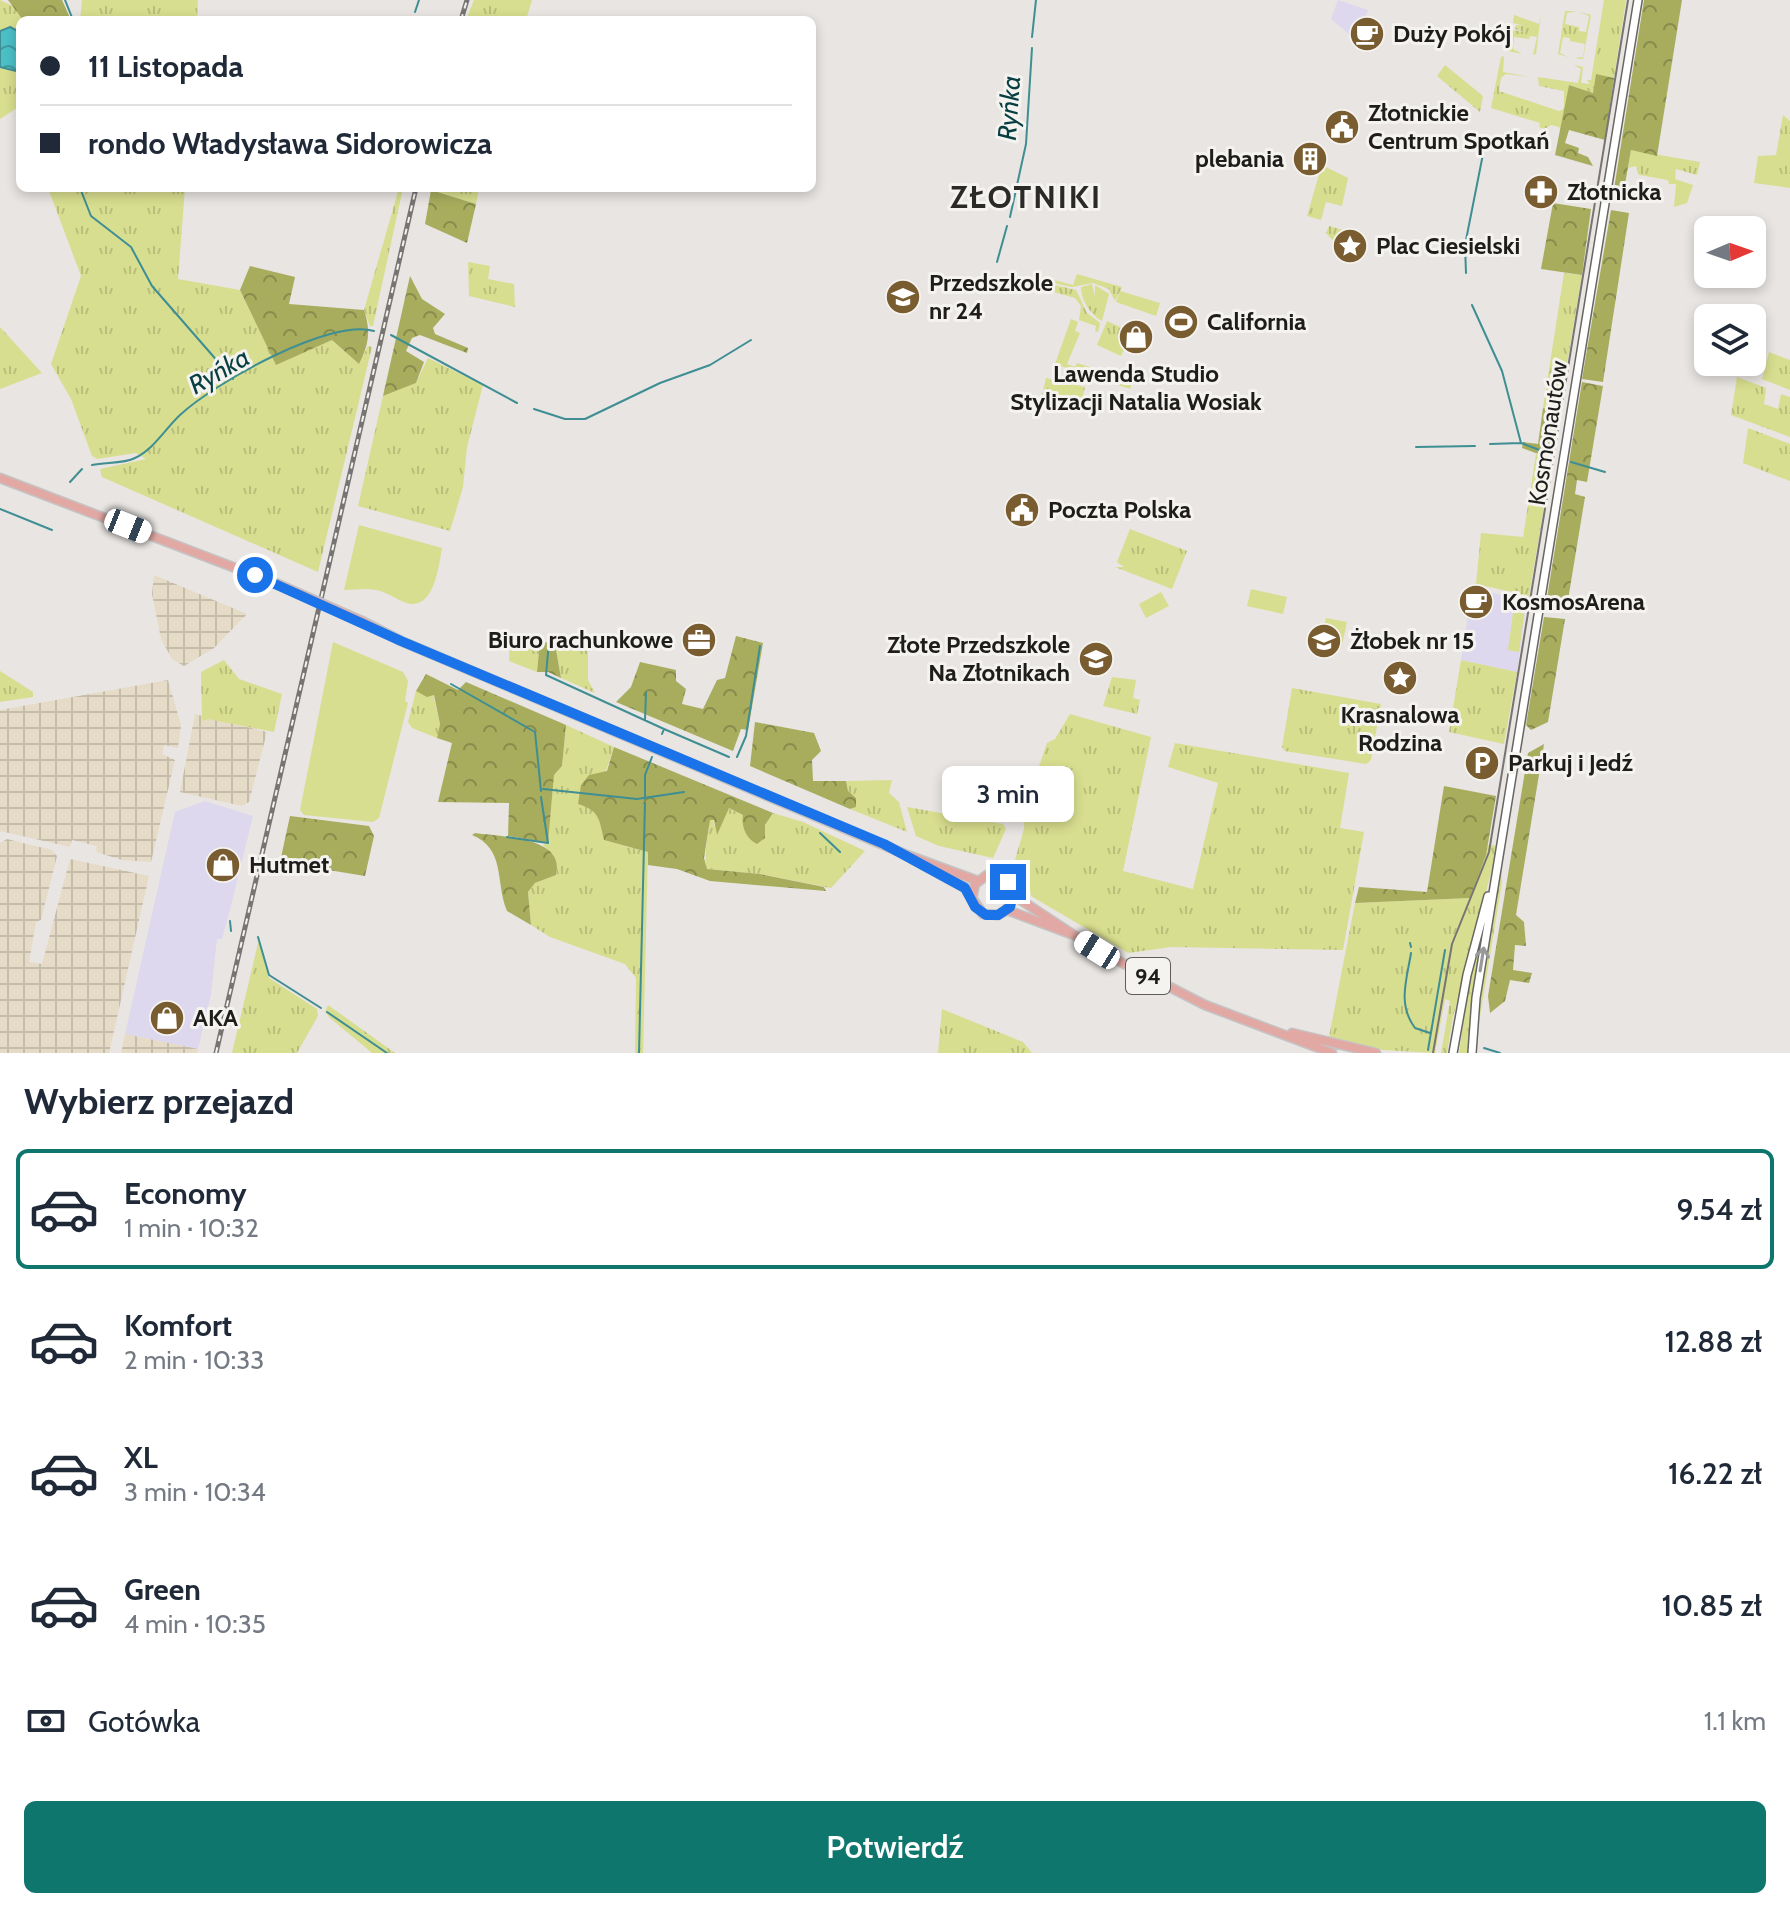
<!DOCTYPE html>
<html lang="pl">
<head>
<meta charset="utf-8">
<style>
	:root { --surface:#fff; --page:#f2f2f3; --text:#1f2937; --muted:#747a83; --line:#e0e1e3; --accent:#0f766e }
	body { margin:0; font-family:Cabin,sans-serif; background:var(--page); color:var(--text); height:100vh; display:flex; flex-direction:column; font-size:30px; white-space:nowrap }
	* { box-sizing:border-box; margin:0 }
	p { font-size:26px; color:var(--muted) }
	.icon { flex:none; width:44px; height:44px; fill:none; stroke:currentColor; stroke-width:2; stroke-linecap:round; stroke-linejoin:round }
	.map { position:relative; height:1053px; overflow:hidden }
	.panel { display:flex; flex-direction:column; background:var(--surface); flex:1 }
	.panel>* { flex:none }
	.banner { position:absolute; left:16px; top:16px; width:800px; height:176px; border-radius:12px; box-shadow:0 4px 12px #0003; display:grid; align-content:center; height:176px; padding:0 24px; background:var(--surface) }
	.needle { width:52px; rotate:88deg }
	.fabs { position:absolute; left:1694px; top:216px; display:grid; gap:16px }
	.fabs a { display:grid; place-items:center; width:72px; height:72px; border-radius:12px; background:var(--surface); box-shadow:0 4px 12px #0003; font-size:40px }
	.end { position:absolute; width:36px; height:36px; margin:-18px; border:10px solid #1a73e8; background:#fff; box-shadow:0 0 0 4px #fff }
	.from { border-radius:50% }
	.bubble { position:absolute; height:56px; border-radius:12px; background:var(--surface); box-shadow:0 4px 12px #0003; font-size:26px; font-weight:600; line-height:56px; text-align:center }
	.car { position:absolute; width:24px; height:48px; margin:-24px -12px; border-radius:10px; box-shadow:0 0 6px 2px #0007; background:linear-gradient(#fff 24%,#345 0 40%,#fff 0 76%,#345 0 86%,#fff 0) }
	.banner b { display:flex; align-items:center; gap:28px; height:76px; font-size:30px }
	.banner b+b { border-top:2px solid var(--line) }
	.banner i { width:20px; height:20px; background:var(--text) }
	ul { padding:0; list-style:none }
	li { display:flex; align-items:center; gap:24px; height:120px; margin:0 16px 12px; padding:0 8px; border:4px solid transparent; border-radius:12px }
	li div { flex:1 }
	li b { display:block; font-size:30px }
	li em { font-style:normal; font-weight:600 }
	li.current { border-color:var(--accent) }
	li>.icon { width:72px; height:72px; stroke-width:1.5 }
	h2 { padding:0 24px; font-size:36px; line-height:96px }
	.pay { display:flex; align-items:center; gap:20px; height:88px; padding:0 24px; font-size:30px }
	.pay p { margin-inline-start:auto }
	.button { display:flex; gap:16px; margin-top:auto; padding:16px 24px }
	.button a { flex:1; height:92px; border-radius:12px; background:var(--accent); color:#fff; font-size:32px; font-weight:600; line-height:92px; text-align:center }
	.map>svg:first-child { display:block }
	.commercial { fill:#ddd8ee }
	.industrial { fill:url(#industrial-grid) }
	.grass { fill:url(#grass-tufts) }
	.forest { fill:url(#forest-crowns) }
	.garden { fill:#d8de8f }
	.water { fill:url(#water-waves); stroke:#3e8e93; stroke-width:2 }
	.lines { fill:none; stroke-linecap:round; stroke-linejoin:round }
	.stream { stroke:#3e8e93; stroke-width:2 }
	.secondary-casing { stroke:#676662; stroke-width:10 }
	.primary-casing { stroke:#c4c4c4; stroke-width:11 }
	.secondary { stroke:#fff; stroke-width:7 }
	.primary { stroke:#e2a9a4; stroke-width:8 }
	.tram { stroke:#777573; stroke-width:2 }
	.rail-casing { stroke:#777573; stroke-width:5 }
	.rail { stroke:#f5f3ef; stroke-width:2; stroke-dasharray:6; stroke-linecap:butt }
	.primary-bridge-casing { stroke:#c4c4c4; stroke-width:11; stroke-linecap:butt }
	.primary-bridge { stroke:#e2a9a4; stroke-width:8 }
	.oneway { stroke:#9a9999 }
	.route { stroke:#1a73e8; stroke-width:10 }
	.labels { text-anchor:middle; stroke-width:6; stroke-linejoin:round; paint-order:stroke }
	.shield { fill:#f5f3ef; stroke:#5e5d5b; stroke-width:2 }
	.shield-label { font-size:22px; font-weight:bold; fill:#1e1d1c }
	.poi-label { font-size:24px; font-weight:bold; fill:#1e1d1c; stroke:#f5f3ef; text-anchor:start }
	.street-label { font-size:24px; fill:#1e1d1c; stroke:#f5f3ef }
	.water-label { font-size:26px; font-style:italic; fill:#063e41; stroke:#f5f3ef }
	.district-label { font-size:32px; font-weight:bold; letter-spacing:2px; fill:#2c2a27; stroke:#f5f3ef }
</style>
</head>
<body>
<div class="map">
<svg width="1790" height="1053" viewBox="0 0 1790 1053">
	<defs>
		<pattern id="industrial-grid" width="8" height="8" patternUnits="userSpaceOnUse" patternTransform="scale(2)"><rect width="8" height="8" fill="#e6dbc6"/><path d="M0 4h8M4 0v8" fill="none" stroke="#c5bcaa"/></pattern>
		<pattern id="grass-tufts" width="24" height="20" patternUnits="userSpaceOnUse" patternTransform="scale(2)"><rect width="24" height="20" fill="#d8de8f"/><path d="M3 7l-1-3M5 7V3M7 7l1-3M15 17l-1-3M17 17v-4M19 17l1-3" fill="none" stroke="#b9be7b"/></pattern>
		<pattern id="forest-crowns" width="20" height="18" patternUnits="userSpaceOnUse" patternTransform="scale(2)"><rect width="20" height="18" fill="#a7ad5d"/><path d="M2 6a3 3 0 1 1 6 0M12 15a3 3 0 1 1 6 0" fill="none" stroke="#878c4c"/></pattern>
		<pattern id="water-waves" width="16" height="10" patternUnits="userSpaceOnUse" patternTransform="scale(2)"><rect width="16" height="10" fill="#4bbfc6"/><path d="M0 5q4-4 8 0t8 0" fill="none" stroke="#3e9ba0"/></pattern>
	</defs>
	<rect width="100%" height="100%" fill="#e8e5e2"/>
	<path class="commercial" d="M1338 0 1368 10 1356 40 1331 19Z
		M1472 589 1527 600 1517 672 1461 660Z
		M205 801 253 816 230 910 222 939H217L211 995 198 1049 125 1034 175 812Z"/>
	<path class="industrial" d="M154 575 247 614 214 648 184 666 172 659 161 639 152 594Z
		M168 680 181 725 178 748 164 745 162 754 175 760 151 862 122 860 96 852 97 846 72 840 70 847 0 831V710Z
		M195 714 267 732 249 802 242 806 180 792Z
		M7 839 52 850 57 856 41 920 36 922 29 962 42 964 70 859 149 876 109 1053H0V843Z
		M125 1034 198 1049 197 1053H121Z"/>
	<path class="grass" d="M0 0 15 7 23 20 20 106 0 119Z
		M82 0H198L197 20H80Z
		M474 0H532L526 20H466Z
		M1604 0H1626L1614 78 1596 75 1593 93 1569 85 1562 133 1559 127 1551 125 1545 129 1539 127 1540 123 1491 108 1501 57 1504 56 1503 72 1530 77 1506 74 1501 78 1499 91 1559 111 1564 109V91L1539 86 1538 77 1578 83 1581 69 1574 65 1583 67 1581 83 1590 84 1587 80H1591Z
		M1565 11H1577L1567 13 1565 24 1579 27V31L1586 32 1589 16 1579 12 1591 15 1583 59 1574 58 1583 57 1585 44 1570 41V38L1563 37 1560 53 1568 57 1558 54Z
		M1541 14 1536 54 1533 55 1537 37 1530 36 1529 39 1514 37 1513 49 1522 54 1508 51 1512 30 1524 32 1515 29 1516 25 1525 26 1513 23 1514 15 1539 24Z
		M1445 65 1483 96 1480 112 1437 76Z
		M1783 115 1790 121V188L1754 183 1758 156 1776 155Z
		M1631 150 1700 162 1697 175 1676 169 1675 179 1693 185 1687 203 1674 207 1676 184H1669L1668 180 1639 175 1636 166 1628 168Z
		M1326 167 1348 178 1342 206 1326 202 1321 220 1307 216 1320 171 1324 172Z
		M48 188H185L178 279 240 290 276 364 332 340 359 364 368 346 372 347 318 572 102 477 100 469 146 459 136 453 97 459 92 456 71 399 51 364 81 276Z
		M399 188H403L373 326H370L364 310Z
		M425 188H479L476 204Z
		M1329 226 1357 234 1358 261H1352L1326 233Z
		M468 262 490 266 488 279 514 284 515 307 469 296Z
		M1564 273 1582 275 1559 411 1543 408Z
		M1077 274 1122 287 1115 301 1109 289 1093 283 1072 287 1039 280 1040 276 1073 285Z
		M1038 281 1076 290 1087 313 1100 323 1098 332 1095 331 1096 326 1079 320 1081 306 1075 298 1036 287Z
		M1092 284 1095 296V285L1109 294 1102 321C1091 315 1081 300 1081 287Z
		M1107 321 1131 332 1121 356 1097 345Z
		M0 327 42 373 0 389Z
		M1769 352 1790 360V390L1762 379Z
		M428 358 483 385 467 447 463 487 450 531 358 506 383 396 416 383Z
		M1737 377 1766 388 1764 404 1778 409 1781 394 1790 397V437L1731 415Z
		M1046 378 1085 387 1079 413 1040 405Z
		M1748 428 1790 444V481L1743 463Z
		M1536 454 1552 459 1529 596 1476 584 1481 533 1523 537Z
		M1130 529 1187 551 1172 589 1115 567H1124L1117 562Z
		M1326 618 1347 622 1341 649 1321 645Z
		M510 634 540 641 537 672 509 661Z
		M555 644 588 651V680L595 693 561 678Z
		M224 660 239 679 282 694 274 732 208 719 202 721 201 672Z
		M1461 660 1517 672 1504 744 1449 732Z
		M0 671 33 692V697L0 702Z
		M1112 677 1136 680 1133 698 1140 700 1137 714 1103 706Z
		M1292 688 1381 704 1371 760 1366 764 1285 751 1282 747Z
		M416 691 427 696 433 694 440 724 437 738 412 728 408 722Z
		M1070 714 1151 737 1123 871 1193 889 1218 783 1168 767 1175 743 1349 773 1340 828 1364 832 1343 950 1171 947 1128 953 1031 896 1029 885 1015 860 1024 829 1025 807 1047 743 1055 739Z
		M566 725 614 747 593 809 600 816 604 840 648 852 643 1053H635L636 978 625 964 550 937 531 925 528 892 535 883 556 875C559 862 553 854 543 845L548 842 554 775 562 766Z
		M892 780 889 793 899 802 907 832 850 809 856 807V798L848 791 846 781Z
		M907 807 1003 824 1006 829 993 858 939 846 916 836Z
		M728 808 765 825 773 813 803 822 865 851 831 888 760 874 707 869C703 854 709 837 709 820H713L717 834Z
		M1488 845 1498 846 1453 1017 1447 1053H1441L1450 1001 1445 999 1435 1053 1383 1050 1329 1037 1355 903 1470 898Z
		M1501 869 1502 883 1480 1016 1479 1000Z
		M1486 915 1468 1053H1459L1469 979Z
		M259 939 269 978 317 1009 318 1016 297 1053H232Z
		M328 1005 395 1053H372L330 1018 325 1012Z
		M942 1009 1023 1042 1032 1053H938Z"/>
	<path class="forest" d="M8 0H62L71 20H23Z
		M1644 0H1682L1657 156 1631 150 1624 190 1614 189Z
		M1596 74 1614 78 1605 140 1569 130 1565 143 1579 148 1578 153 1588 157 1593 166 1555 155 1569 85 1593 93Z
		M431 190 476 204 467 243 425 224Z
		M1553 203 1591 209 1582 275 1541 269Z
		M1611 210 1629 213 1603 382 1582 379Z
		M250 266 295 277 289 304 364 310C371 331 369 344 359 364L332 340 276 365 240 290Z
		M410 276 422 299 445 314 433 328 435 334 468 348 467 353 420 335 412 338 406 351 424 362 416 383 383 396Z
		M1582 382 1603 386 1587 482 1577 480 1575 494 1585 497 1567 606 1546 604Z
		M1543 408 1559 411 1552 459 1522 448 1523 442 1538 444Z
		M1544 617 1565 619 1548 722 1531 730 1526 725Z
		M736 636 763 643 748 730 741 729 733 751 616 702 631 687 640 662 676 670V681L686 689 682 704 703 709 717 680 725 678Z
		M540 641 555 644 561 678 548 672H537Z
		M426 674 458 690 466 682 566 725 562 766 554 775 548 843 508 836 509 803 438 802 452 743 437 738 440 724 434 695 427 697 416 691Z
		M755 722 814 733 821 751 812 760 813 781H846L848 791 856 798V807L850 809 750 766Z
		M1544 744 1516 915 1524 922 1526 946 1515 945 1513 970 1532 973 1529 983 1510 980 1505 1001 1490 1013 1488 996 1528 753Z
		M614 747 773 813 765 825V838L757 844C746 839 741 826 743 815L729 808 717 835 714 820H710L704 858 707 869 760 874 824 887 826 891 710 881 677 869 648 865V852L604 840C599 819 600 811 578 804L581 785 589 775 607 771Z
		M1444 786 1496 796 1486 855 1470 898 1355 903 1359 887 1427 892Z
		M290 816 369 826 374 836 365 876 280 862Z
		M475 833C500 837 566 836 556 875L535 883 528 892 531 925 507 911C495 882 506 849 472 835Z"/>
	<path class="garden" d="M1120 291 1160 303 1156 316 1116 302Z
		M1071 319 1078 322 1075 331 1080 333 1067 364 1075 367 1077 363 1133 381 1130 389 1055 364Z
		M359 525 442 548C439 564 435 606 411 604 399 602 388 592 376 590 366 588 355 590 344 590Z
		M1251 589 1287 597 1283 614 1247 606Z
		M1161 592 1169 606 1146 618 1139 604Z
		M1514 606 1525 608 1519 652 1508 650Z
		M333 642 403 672 408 681 405 701 408 703 379 818 373 822 304 815 300 810Z"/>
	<path class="water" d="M10 27 20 32V72L0 67V31Z"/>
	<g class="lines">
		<path class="stream" d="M65 0 73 20
			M415 12 419 0
			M1032 37 1036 0
			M80 188 91 216 131 247 152 286 233 379
			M1010 217 1026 144 1032 48
			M997 262 1007 226
			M1466 273 1465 245 1485 144
			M1472 305 1502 371 1521 443 1550 454
			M391 335 517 403
			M534 409 565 419H585L660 383 710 365 751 340
			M1490 444 1521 443
			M1416 447 1475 446
			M1571 462 1605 472
			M92 465C106 462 123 464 135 458 154 449 165 429 180 415 213 384 329 318 374 331
			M70 482 82 469
			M0 509 52 530
			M549 641 546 675 664 729 662 734
			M451 684 535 732 541 791
			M645 720 646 693
			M664 729 729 757
			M737 757 746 736 760 646
			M543 789 637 799 684 792
			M645 799V775L652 757
			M820 833 840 852
			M507 837 548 843 541 797
			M230 921 231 931
			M258 937 269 975 321 1008
			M1410 943 1411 947
			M1411 953C1407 979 1397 1004 1415 1028L1430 1033
			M327 1012 387 1053
			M1484 1048 1500 1053
			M1428 1050 1445 950
			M639 1053 645 803"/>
		<g class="secondary-casing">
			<path id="secondary" d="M1453 1053 1467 975 1488 896
				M1472 1053 1476 998 1638 0"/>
		</g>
		<g class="primary-casing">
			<path id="primary" d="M0 478 280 585
				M362 621 401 641 907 855 978 881
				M914 860 965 888 983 914 998 915 1007 910 1013 890 1005 879 987 875 975 884 972 899
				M1013 895 1097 950 1205 1005 1332 1053
				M1007 910 1071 934
				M1292 1033 1376 1053"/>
		</g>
		<use href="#secondary" class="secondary"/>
		<use href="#primary" class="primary"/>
		<path class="tram" d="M1433 1053 1452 944 1489 852 1628 0"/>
		<g class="rail-casing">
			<path id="rail" d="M461 20 467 0
				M216 1053 416 188"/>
		</g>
		<use href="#rail" class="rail"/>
		<g class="primary-bridge-casing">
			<path id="primary-bridge" d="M280 585 362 621"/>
		</g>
		<use href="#primary-bridge" class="primary-bridge"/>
	</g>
	<defs><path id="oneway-shaft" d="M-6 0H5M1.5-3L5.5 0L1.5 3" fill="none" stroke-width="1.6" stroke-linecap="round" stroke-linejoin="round" transform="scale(2)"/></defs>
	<use class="oneway" href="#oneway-shaft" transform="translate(1482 959) rotate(-81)"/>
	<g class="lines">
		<path class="route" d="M255 575 401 641 884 844 965 888 975 907 986 915H998L1010 907 1013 895 1008 882"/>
	</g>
	<defs>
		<g id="cafe-disc" transform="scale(1.8)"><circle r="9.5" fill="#795c30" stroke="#f5f3ef"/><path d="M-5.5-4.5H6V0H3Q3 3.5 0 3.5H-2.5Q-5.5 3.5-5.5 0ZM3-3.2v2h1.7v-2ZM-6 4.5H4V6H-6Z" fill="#fff"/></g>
		<g id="civic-disc" transform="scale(1.8)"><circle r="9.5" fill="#795c30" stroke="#f5f3ef"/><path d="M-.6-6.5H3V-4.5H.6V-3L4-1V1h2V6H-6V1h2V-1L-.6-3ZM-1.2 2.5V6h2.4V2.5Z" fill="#fff"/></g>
		<g id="building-disc" transform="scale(1.8)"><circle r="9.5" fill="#795c30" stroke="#f5f3ef"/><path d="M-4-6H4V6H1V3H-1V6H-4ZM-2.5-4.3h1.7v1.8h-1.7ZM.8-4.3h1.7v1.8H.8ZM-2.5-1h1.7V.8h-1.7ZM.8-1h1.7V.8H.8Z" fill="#fff"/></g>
		<g id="pharmacy-disc" transform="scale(1.8)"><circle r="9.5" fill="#795c30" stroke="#f5f3ef"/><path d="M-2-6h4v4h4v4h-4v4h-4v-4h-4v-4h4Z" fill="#fff"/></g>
		<g id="sight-disc" transform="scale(1.8)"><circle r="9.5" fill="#795c30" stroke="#f5f3ef"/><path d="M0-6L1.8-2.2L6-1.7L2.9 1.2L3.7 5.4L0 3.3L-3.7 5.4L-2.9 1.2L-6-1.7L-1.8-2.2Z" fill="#fff"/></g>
		<g id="school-disc" transform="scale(1.8)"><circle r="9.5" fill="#795c30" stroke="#f5f3ef"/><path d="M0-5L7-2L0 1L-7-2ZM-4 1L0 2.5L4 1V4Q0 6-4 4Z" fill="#fff"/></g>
		<g id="stadium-disc" transform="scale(1.8)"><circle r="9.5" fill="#795c30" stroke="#f5f3ef"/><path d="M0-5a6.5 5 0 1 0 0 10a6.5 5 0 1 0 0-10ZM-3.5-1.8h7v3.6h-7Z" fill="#fff"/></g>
		<g id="shop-disc" transform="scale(1.8)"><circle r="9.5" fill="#795c30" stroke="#f5f3ef"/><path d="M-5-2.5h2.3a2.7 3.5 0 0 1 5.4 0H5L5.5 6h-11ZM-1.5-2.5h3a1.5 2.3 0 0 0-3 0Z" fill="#fff"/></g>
		<g id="office-disc" transform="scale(1.8)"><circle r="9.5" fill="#795c30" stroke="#f5f3ef"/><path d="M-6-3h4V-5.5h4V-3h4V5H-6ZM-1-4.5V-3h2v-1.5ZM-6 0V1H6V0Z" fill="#fff"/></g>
		<g id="parking-disc" transform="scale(1.8)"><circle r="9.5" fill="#795c30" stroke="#f5f3ef"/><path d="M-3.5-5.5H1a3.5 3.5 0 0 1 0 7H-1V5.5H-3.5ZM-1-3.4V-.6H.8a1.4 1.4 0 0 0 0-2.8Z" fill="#fff"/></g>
	</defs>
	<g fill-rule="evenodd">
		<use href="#cafe-disc" x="1367" y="34"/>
		<use href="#civic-disc" x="1342" y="127"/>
		<use href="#building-disc" x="1310" y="159"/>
		<use href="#pharmacy-disc" x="1541" y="192"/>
		<use href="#sight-disc" x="1350" y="246"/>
		<use href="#school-disc" x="903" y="297"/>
		<use href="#stadium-disc" x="1181" y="322"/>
		<use href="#shop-disc" x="1136" y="337"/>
		<use href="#civic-disc" x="1022" y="510"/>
		<use href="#cafe-disc" x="1476" y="602"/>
		<use href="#office-disc" x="699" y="640"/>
		<use href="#school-disc" x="1324" y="641"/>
		<use href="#school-disc" x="1096" y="659"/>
		<use href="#sight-disc" x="1400" y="678"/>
		<use href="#parking-disc" x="1482" y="763"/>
		<use href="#shop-disc" x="223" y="865"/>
		<use href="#shop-disc" x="167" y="1018"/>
	</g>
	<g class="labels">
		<rect class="shield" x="1126" y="958" width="44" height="36" rx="6"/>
		<g class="shield-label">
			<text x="1148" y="984">94</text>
		</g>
		<g class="poi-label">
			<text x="1393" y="42">Duży Pokój</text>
			<text x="1368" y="121">Złotnickie<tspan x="1368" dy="28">Centrum Spotkań</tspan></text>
			<text x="1284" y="167" text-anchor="end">plebania</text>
			<text x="1567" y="200">Złotnicka</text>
			<text x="1376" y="254">Plac Ciesielski</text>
			<text x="929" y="291">Przedszkole<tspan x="929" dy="28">nr 24</tspan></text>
			<text x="1207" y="330">California</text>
			<text x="1136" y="382" text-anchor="middle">Lawenda Studio<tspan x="1136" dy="28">Stylizacji Natalia Wosiak</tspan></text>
			<text x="1048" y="518">Poczta Polska</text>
			<text x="1502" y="610">KosmosArena</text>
			<text x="673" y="648" text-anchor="end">Biuro rachunkowe</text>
			<text x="1350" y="649">Żłobek nr 15</text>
			<text x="1070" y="653" text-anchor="end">Złote Przedszkole<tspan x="1070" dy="28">Na Złotnikach</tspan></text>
			<text x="1400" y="723" text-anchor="middle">Krasnalowa<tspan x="1400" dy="28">Rodzina</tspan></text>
			<text x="1508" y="771">Parkuj i Jedź</text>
			<text x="249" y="873">Hutmet</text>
			<text x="193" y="1026">AKA</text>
		</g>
		<g class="street-label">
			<text transform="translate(1548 433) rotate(-81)" y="8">Kosmonautów</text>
		</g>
		<g class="water-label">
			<text transform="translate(1009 108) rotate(-86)" y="9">Ryńka</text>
			<text transform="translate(219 371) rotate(-30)" y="9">Ryńka</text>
		</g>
		<g class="district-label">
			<text x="1026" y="208">ZŁOTNIKI</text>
		</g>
	</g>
</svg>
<div class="fabs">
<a><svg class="needle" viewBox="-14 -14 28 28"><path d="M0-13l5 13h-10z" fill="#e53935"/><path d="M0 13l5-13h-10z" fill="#747a83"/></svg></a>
<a><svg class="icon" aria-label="layers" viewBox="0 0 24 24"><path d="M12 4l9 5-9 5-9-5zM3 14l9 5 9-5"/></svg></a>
</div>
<i class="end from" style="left:255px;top:575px"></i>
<i class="end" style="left:1008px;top:882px"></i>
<div class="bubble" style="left:942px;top:766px;width:132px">3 min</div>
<i class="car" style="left:128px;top:526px;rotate:112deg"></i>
<i class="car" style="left:1097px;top:950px;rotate:302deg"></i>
<div class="banner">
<b><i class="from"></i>11 Listopada</b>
<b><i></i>rondo Władysława Sidorowicza</b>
</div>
</div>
<section class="panel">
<h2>Wybierz przejazd</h2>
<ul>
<li class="current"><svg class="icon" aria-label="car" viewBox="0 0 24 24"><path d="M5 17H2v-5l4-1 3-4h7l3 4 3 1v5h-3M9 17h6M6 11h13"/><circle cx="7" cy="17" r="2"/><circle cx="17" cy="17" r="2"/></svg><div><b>Economy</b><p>1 min · 10:32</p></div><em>9.54 zł</em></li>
<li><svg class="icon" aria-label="car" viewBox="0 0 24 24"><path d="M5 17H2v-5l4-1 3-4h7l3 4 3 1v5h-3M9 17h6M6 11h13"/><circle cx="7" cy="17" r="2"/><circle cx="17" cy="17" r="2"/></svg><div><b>Komfort</b><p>2 min · 10:33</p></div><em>12.88 zł</em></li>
<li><svg class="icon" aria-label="car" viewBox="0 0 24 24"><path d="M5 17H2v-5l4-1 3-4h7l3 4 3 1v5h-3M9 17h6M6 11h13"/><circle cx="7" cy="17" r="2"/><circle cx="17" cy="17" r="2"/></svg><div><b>XL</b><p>3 min · 10:34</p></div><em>16.22 zł</em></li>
<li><svg class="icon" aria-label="car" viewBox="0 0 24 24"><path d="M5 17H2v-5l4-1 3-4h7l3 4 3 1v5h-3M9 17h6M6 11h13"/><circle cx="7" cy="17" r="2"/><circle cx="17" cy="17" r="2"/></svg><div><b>Green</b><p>4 min · 10:35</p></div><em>10.85 zł</em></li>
</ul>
<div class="pay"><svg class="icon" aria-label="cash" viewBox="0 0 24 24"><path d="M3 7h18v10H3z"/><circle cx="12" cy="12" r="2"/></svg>Gotówka<p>1.1 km</p></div>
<div class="button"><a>Potwierdź</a></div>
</section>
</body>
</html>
